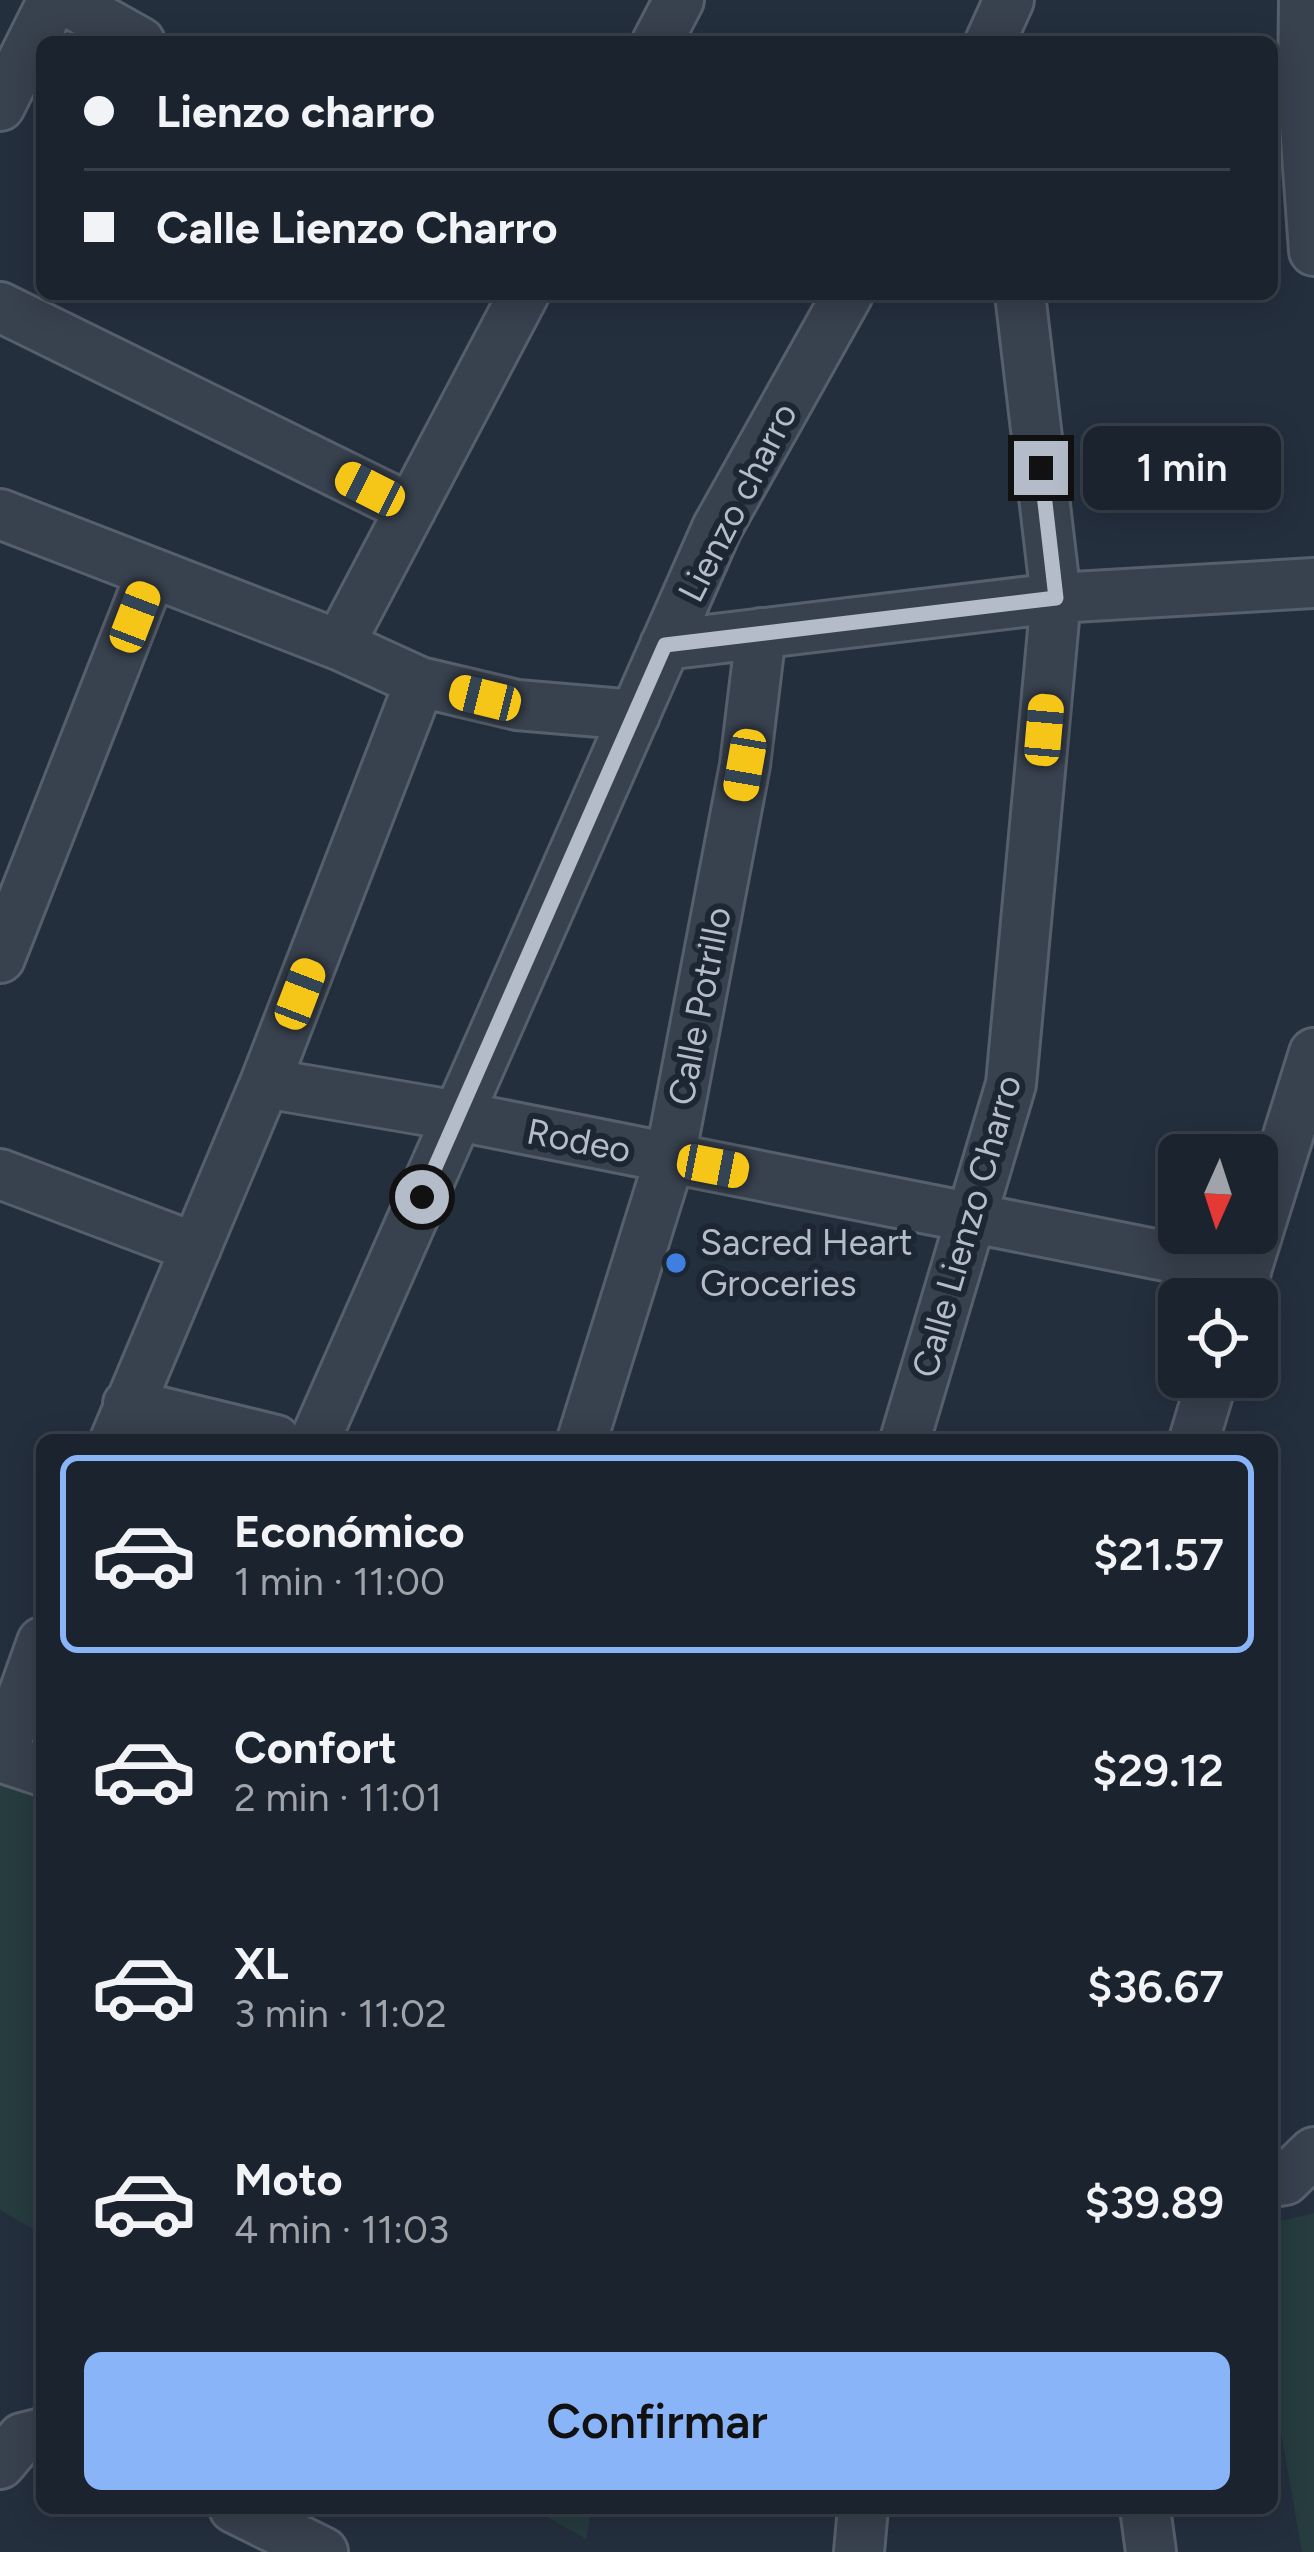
<!DOCTYPE html>
<html lang="es">
<head>
<meta charset="utf-8">
<style>
	:root { --surface:#1b232e; --page:#242b36; --text:#f1f3f6; --muted:#a0a4aa; --line:#39404a; --accent:#8ab4f8 }
	body { margin:0; font-family:Figtree,sans-serif; background:var(--page); color:var(--text); height:100vh; display:flex; flex-direction:column; font-size:45px; white-space:nowrap }
	* { box-sizing:border-box; margin:0 }
	p { font-size:39px; color:var(--muted) }
	.icon { flex:none; width:66px; height:66px; fill:none; stroke:currentColor; stroke-width:2; stroke-linecap:round; stroke-linejoin:round }
	.map { position:relative; flex:1; overflow:hidden }
	.side { position:absolute; left:36px; top:1434px; width:1242px; height:1080px; display:flex; flex-direction:column; background:var(--surface); border-radius:18px; box-shadow:0 6px 30px #0003,0 0 0 3px var(--line) }
	.side>* { flex:none }
	.top-card { position:absolute; left:36px; top:36px; width:1242px; height:264px; border-radius:18px; box-shadow:0 6px 30px #0003,0 0 0 3px var(--line); display:grid; align-content:center; height:264px; padding:0 48px; background:var(--surface) }
	.needle { width:78px; rotate:183deg }
	.fabs { position:absolute; left:1158px; top:1134px; display:grid; gap:24px }
	.fabs a { display:grid; place-items:center; width:120px; height:120px; border-radius:18px; background:var(--surface); box-shadow:0 6px 30px #0003,0 0 0 3px var(--line); font-size:60px }
	.end { position:absolute; width:54px; height:54px; margin:-27px; border:15px solid #b4bcc9; background:#111; box-shadow:0 0 0 6px #111 }
	.from { border-radius:50% }
	.bubble { position:absolute; height:84px; border-radius:18px; background:var(--surface); box-shadow:0 6px 30px #0003,0 0 0 3px var(--line); font-size:39px; font-weight:600; line-height:84px; text-align:center }
	.car { position:absolute; width:36px; height:72px; margin:-36px -18px; border-radius:15px; box-shadow:0 0 9px 3px #0007; background:linear-gradient(#f5c518 24%,#345 0 40%,#f5c518 0 76%,#345 0 86%,#f5c518 0) }
	.top-card b { display:flex; align-items:center; gap:42px; height:114px; font-size:45px }
	.top-card b+b { border-top:3px solid var(--line) }
	.top-card i { width:30px; height:30px; background:var(--text) }
	ul { padding:21px 0 0; list-style:none }
	li { display:flex; align-items:center; gap:36px; height:198px; margin:0 24px 18px; padding:0 24px; border:6px solid transparent; border-radius:18px }
	li div { flex:1 }
	li b { display:block; font-size:45px }
	li em { font-style:normal; font-weight:600 }
	li.current { border-color:var(--accent) }
	li>.icon { width:108px; height:108px; stroke-width:1.5 }
	.cta { display:flex; gap:24px; margin-top:auto; padding:24px 48px }
	.cta a { flex:1; height:138px; border-radius:18px; background:var(--accent); color:#111; font-size:48px; font-weight:600; line-height:138px; text-align:center }
	.map>svg:first-child { display:block }
	.grass { fill:#263c3f }
	.lines { fill:none; stroke-linecap:round; stroke-linejoin:round }
	.street-casing { stroke:#565f6c; stroke-width:54 }
	.street { stroke:#38414e; stroke-width:48 }
	.route { stroke:#b4bcc9; stroke-width:15 }
	.shop-dot { fill:#3f7fe0; stroke:#1d2633; stroke-width:4.5 }
	.labels { text-anchor:middle; stroke-width:12; stroke-linejoin:round; paint-order:stroke }
	.street-label { font-size:36px; fill:#b4bcc9; stroke:#1d2633 }
	.poi-label { font-size:36px; fill:#b4bcc9; stroke:#1d2633; text-anchor:start }
</style>
</head>
<body>
<div class="map">
<svg width="1314" height="2552" viewBox="0 0 1314 2552">
	<rect width="100%" height="100%" fill="#242f3e"/>
	<path class="grass" d="M0 1734 42 1749V2234L0 2210Z
		M1314 2213V2552H1302L1272 2381V2223Z
		M531 2508H592L586 2539Z"/>
	<g class="lines">
		<g class="street-casing">
			<path id="street" d="M65 0 140 42
				M1304 0 1303 98 1314 251
				M657 42 679 0
				M990 42 1009 0
				M0 106 53 0
				M0 307 411 509
				M0 514 339 645 420 682 517 705 635 715
				M339 645 524 294
				M665 645 1056 598 1314 583
				M0 958 151 574
				M265 1083 458 1116 1246 1272
				M0 1174 196 1248
				M1237 1299 1314 1053
				M128 1404 276 1440
				M115 1440 265 1083 420 682
				M315 1440 717 528 848 294
				M582 1440 670 1158 745 765 761 633
				M905 1440 1011 1084 1056 598 1020 294
				M1194 1440 1213 1377
				M0 1757 42 1771
				M1 1757 42 1642
				M1272 2182 1285 2180 1314 2152
				M0 2464 22 2438 42 2433
				M234 2508 323 2552
				M1145 2508 1151 2552
				M859 2552 863 2508"/>
		</g>
		<use href="#street" class="street"/>
	</g>
	<g class="lines">
		<path class="route" d="M422 1197 665 645 1056 598 1041 468"/>
	</g>
	<circle class="shop-dot" cx="676" cy="1263" r="12"/>
	<g class="labels">
		<g class="street-label">
			<text transform="translate(737 502) rotate(-63)" y="13">Lienzo charro</text>
			<text transform="translate(699 1006) rotate(-79)" y="13">Calle Potrillo</text>
			<text transform="translate(579 1140) rotate(11)" y="13">Rodeo</text>
			<text transform="translate(966 1226) rotate(-74)" y="13">Calle Lienzo Charro</text>
		</g>
		<g class="poi-label">
			<text x="700" y="1255">Sacred Heart<tspan x="700" dy="41">Groceries</tspan></text>
		</g>
	</g>
</svg>
<div class="fabs">
<a><svg class="needle" viewBox="-14 -14 28 28"><path d="M0-13l5 13h-10z" fill="#e53935"/><path d="M0 13l5-13h-10z" fill="#a0a4aa"/></svg></a>
<a><svg class="icon" aria-label="locate" viewBox="0 0 24 24"><circle cx="12" cy="12" r="6"/><path d="M12 2v4M12 18v4M2 12h4M18 12h4"/></svg></a>
</div>
<i class="end from" style="left:422px;top:1197px"></i>
<i class="end" style="left:1041px;top:468px"></i>
<div class="bubble" style="left:1083px;top:426px;width:198px">1 min</div>
<i class="car" style="left:370px;top:489px;rotate:297deg"></i>
<i class="car" style="left:135px;top:617px;rotate:21deg"></i>
<i class="car" style="left:485px;top:698px;rotate:284deg"></i>
<i class="car" style="left:1044px;top:730px;rotate:5deg"></i>
<i class="car" style="left:745px;top:765px;rotate:190deg"></i>
<i class="car" style="left:300px;top:994px;rotate:21deg"></i>
<i class="car" style="left:713px;top:1166px;rotate:101deg"></i>
<div class="top-card">
<b><i class="from"></i>Lienzo charro</b>
<b><i></i>Calle Lienzo Charro</b>
</div>
<section class="side">
<ul>
<li class="current"><svg class="icon" aria-label="car" viewBox="0 0 24 24"><path d="M5 17H2v-5l4-1 3-4h7l3 4 3 1v5h-3M9 17h6M6 11h13"/><circle cx="7" cy="17" r="2"/><circle cx="17" cy="17" r="2"/></svg><div><b>Económico</b><p>1 min · 11:00</p></div><em>$21.57</em></li>
<li><svg class="icon" aria-label="car" viewBox="0 0 24 24"><path d="M5 17H2v-5l4-1 3-4h7l3 4 3 1v5h-3M9 17h6M6 11h13"/><circle cx="7" cy="17" r="2"/><circle cx="17" cy="17" r="2"/></svg><div><b>Confort</b><p>2 min · 11:01</p></div><em>$29.12</em></li>
<li><svg class="icon" aria-label="car" viewBox="0 0 24 24"><path d="M5 17H2v-5l4-1 3-4h7l3 4 3 1v5h-3M9 17h6M6 11h13"/><circle cx="7" cy="17" r="2"/><circle cx="17" cy="17" r="2"/></svg><div><b>XL</b><p>3 min · 11:02</p></div><em>$36.67</em></li>
<li><svg class="icon" aria-label="car" viewBox="0 0 24 24"><path d="M5 17H2v-5l4-1 3-4h7l3 4 3 1v5h-3M9 17h6M6 11h13"/><circle cx="7" cy="17" r="2"/><circle cx="17" cy="17" r="2"/></svg><div><b>Moto</b><p>4 min · 11:03</p></div><em>$39.89</em></li>
</ul>
<div class="cta"><a>Confirmar</a></div>
</section>
</div>
</body>
</html>
